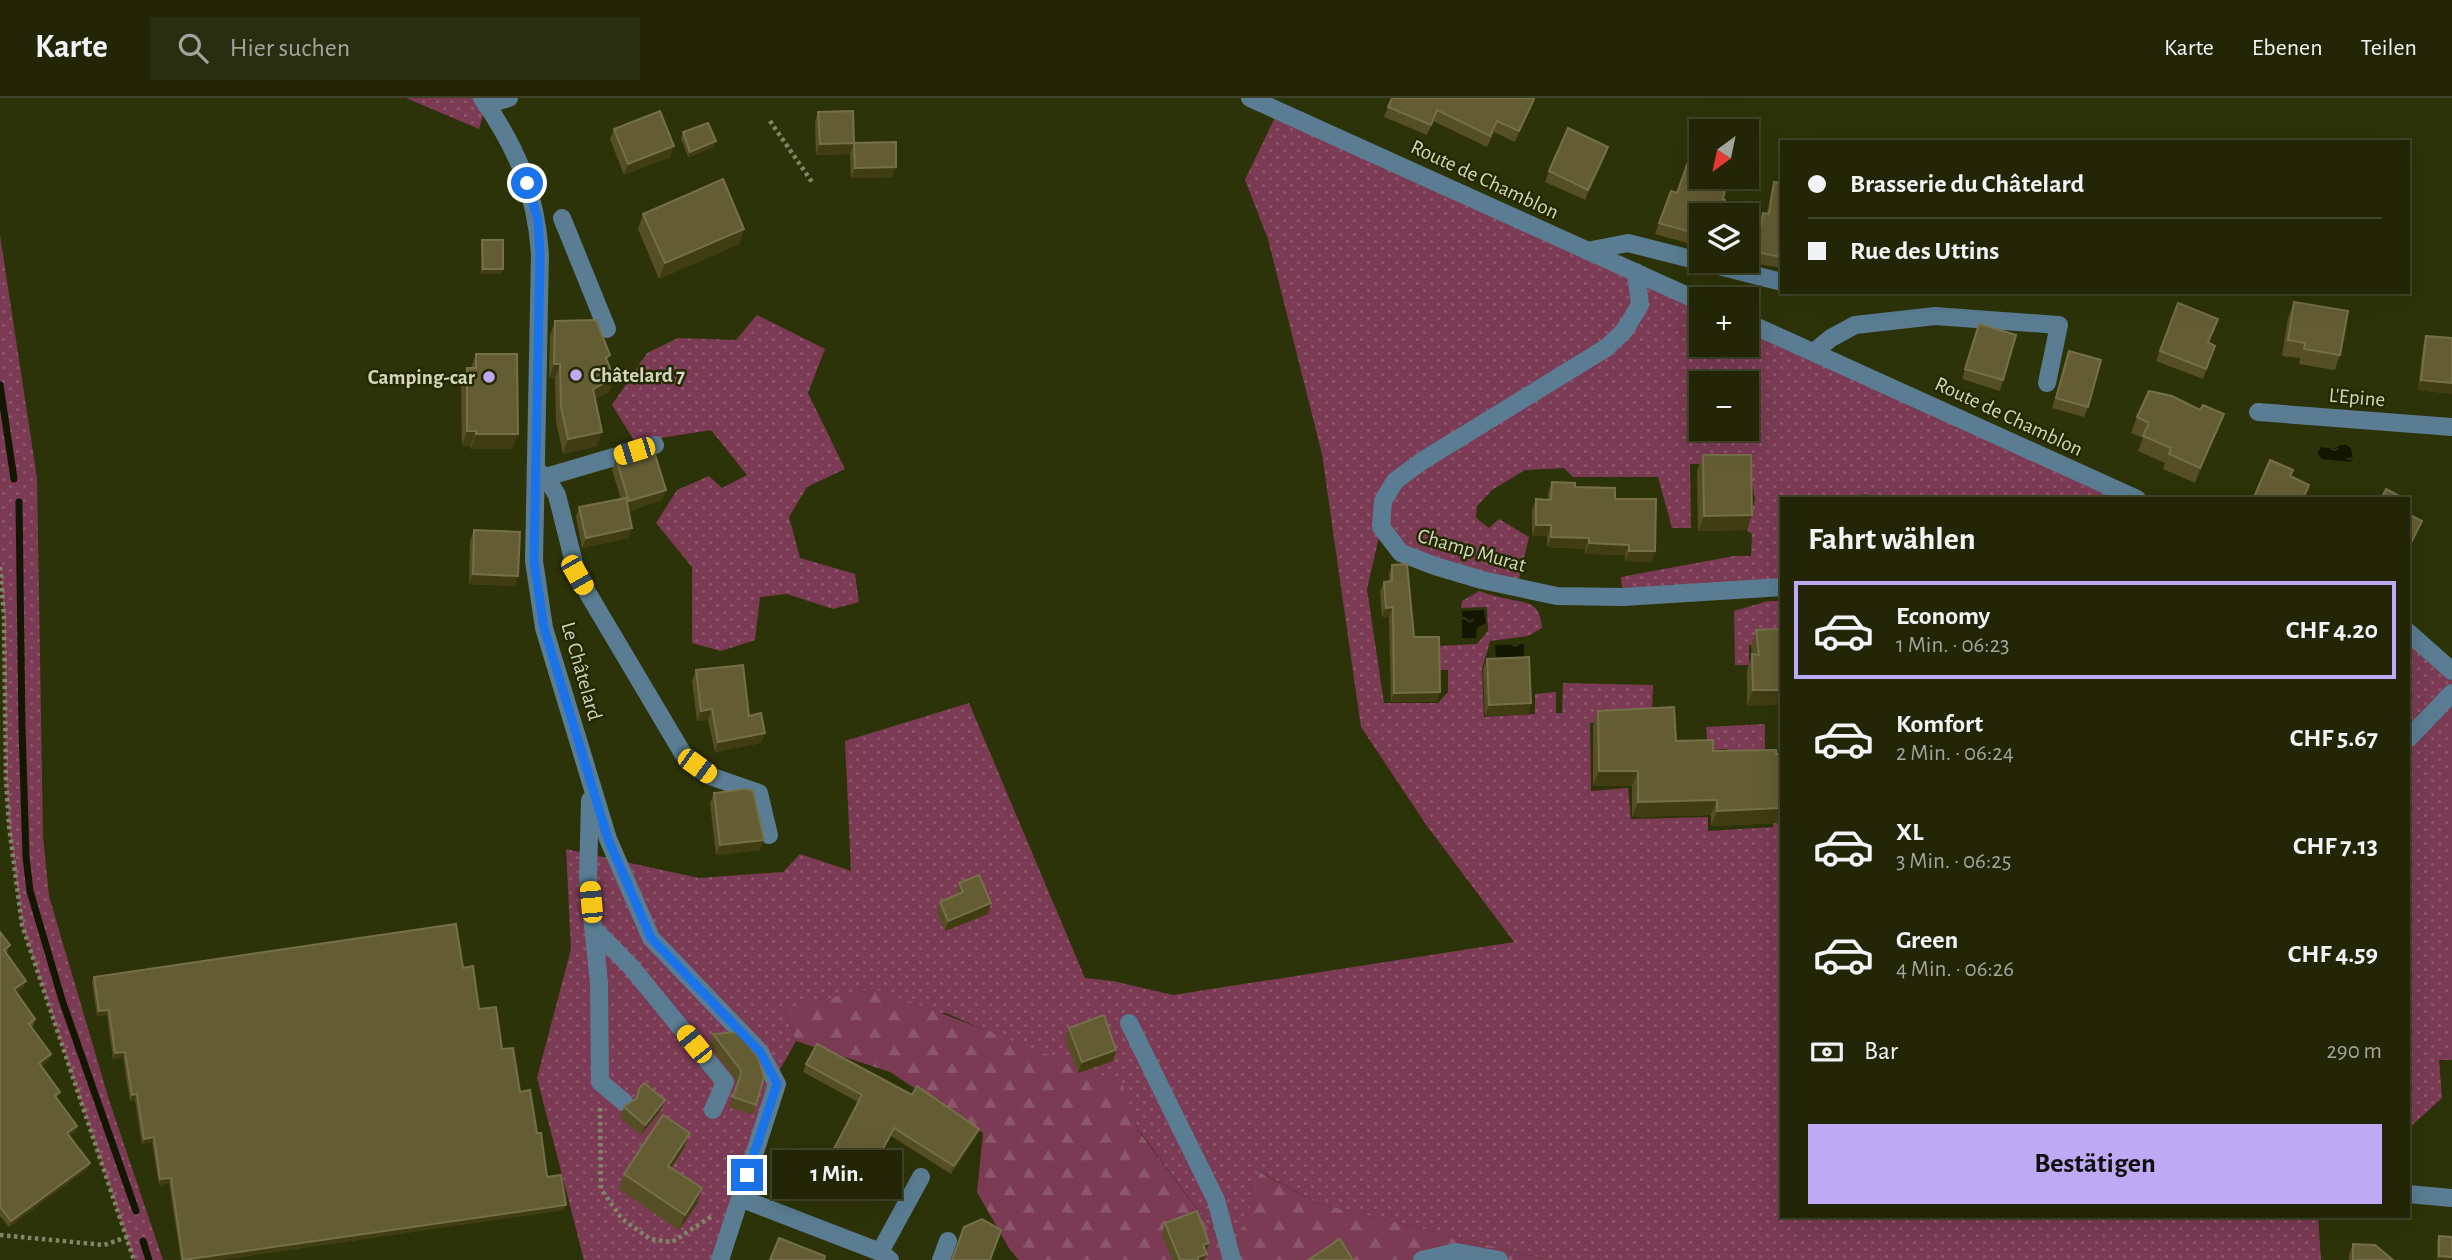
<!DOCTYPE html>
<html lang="de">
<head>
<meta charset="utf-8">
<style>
	:root { --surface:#222606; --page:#2a2e10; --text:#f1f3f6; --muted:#a2a59b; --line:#3f4328; --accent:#bea9f4 }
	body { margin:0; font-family:"Alegreya Sans",sans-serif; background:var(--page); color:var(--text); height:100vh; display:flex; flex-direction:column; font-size:26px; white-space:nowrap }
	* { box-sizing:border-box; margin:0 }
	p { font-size:23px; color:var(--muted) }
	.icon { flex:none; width:38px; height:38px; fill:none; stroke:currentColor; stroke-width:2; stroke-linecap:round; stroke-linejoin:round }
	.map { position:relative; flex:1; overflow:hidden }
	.sheet { position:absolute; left:1780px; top:399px; width:630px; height:721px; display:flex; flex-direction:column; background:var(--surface); border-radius:0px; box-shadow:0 7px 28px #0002,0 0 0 2px var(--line) }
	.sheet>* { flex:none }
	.guide { position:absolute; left:1780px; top:42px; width:630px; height:154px; border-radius:0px; box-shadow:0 7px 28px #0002,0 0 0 2px var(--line); display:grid; align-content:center; height:154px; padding:0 28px; background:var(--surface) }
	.needle { width:46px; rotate:213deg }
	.controls { position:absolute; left:1689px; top:21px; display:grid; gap:14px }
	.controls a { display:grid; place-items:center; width:70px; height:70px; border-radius:0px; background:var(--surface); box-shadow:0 7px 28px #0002,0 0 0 2px var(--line); font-size:35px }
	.end { position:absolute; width:32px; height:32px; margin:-16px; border:9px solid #1a73e8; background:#fff; box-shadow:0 0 0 4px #fff }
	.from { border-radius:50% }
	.bubble { position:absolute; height:49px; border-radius:0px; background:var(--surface); box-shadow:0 7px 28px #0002,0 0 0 2px var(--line); font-size:23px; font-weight:700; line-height:49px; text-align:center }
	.car { position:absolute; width:21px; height:42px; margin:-21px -10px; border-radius:9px; box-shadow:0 0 5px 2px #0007; background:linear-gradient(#f5c518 24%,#345 0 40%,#f5c518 0 76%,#345 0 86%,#f5c518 0) }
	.guide b { display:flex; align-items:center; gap:24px; height:66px; font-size:26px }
	.guide b+b { border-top:2px solid var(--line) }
	.guide i { width:18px; height:18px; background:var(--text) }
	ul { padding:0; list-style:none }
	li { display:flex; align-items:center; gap:21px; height:98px; margin:0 14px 10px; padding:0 14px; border:4px solid transparent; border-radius:0px }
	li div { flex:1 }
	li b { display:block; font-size:26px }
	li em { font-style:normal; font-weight:700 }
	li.selected { border-color:var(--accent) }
	li>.icon { width:63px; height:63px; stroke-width:1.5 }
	h2 { padding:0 28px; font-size:32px; line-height:84px }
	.pay { display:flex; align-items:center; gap:18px; height:77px; padding:0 28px; font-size:26px }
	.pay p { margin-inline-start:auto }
	.cta { display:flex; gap:14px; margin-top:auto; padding:14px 28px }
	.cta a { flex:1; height:80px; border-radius:0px; background:var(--accent); color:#111; font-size:28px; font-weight:700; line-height:80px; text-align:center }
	header { display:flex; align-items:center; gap:42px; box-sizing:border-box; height:98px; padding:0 35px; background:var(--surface); border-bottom:2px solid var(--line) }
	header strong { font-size:33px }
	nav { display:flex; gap:38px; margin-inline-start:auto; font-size:24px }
	.search { width:490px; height:63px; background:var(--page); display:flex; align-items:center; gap:18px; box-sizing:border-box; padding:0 24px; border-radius:0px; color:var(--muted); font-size:26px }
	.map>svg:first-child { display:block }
	.grass { fill:url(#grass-dots); fill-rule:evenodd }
	.forest { fill:url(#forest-firs) }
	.water { fill:url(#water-ripples) }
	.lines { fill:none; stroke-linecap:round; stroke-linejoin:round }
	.stream { stroke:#131600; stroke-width:7 }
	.path { stroke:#818666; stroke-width:4.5; stroke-dasharray:3.5 3.5; stroke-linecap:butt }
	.minor { stroke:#5a7d93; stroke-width:18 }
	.wall { fill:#564e24 }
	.shaded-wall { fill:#403d12 }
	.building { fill:#645d34; stroke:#75704a; stroke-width:2 }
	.route { stroke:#1a73e8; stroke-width:9 }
	.poi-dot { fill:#bea9f4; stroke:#242900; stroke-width:2.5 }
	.labels { text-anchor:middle; stroke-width:5; stroke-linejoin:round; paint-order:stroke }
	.street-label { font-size:21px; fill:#d2d6bf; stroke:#242900 }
	.poi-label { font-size:21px; font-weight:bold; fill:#d2d6bf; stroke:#242900; text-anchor:start }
</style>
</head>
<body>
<header>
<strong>Karte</strong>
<div class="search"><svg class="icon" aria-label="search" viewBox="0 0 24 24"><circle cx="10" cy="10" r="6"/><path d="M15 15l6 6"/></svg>Hier suchen</div>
<nav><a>Karte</a><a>Ebenen</a><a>Teilen</a></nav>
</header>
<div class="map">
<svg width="2452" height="1162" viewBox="0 0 2452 1162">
	<defs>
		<pattern id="grass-dots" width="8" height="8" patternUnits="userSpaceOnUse" patternTransform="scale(1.75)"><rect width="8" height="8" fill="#7b3b54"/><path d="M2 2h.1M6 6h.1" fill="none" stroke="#8d576b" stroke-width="1.8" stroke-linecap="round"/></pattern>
		<pattern id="forest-firs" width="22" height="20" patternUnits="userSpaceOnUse" patternTransform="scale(1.75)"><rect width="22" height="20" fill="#7b3b54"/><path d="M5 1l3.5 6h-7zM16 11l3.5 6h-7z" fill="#8d576b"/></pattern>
		<pattern id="water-ripples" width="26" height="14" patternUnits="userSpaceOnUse" patternTransform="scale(1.75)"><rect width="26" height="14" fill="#131600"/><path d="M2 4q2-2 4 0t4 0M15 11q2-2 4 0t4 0" fill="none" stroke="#343723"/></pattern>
	</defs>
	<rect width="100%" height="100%" fill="#2d3308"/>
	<path class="grass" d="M406 0H482L486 7 479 31Z
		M1278 13 1701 204V247H1746L1747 224 2137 401H1867V396L1822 401H1782L1781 489 1623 499 1621 479 1734 458H1751L1752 436 1747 433 1755 401 1748 365 1690 366 1691 430H1672L1658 379H1573L1564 370 1525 372 1492 392 1477 408 1476 420 1489 430 1499 421 1529 439 1517 490 1435 468 1381 430 1367 491 1384 605H1438L1448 594V572H1439L1437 548 1477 546 1488 533 1487 509 1461 510 1462 503 1479 493C1488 496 1498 499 1507 501 1529 505 1540 504 1542 530L1528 538 1490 543 1482 571 1484 619 1535 616V596L1556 594V615H1562L1563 585 1653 587 1652 614 1659 622 1590 625 1591 693 1628 690 1631 721 1708 719V733L1773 729V661L1781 660 1782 1118H2318L2321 1162H1550L1317 1105 1261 1074 1237 1151 1222 1145 1138 1031 1121 985 1000 939 946 915 784 911 796 943 769 991 715 1162H584L537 980 571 851 566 751 699 780 783 774 800 756 851 773 845 643 969 605 1085 880 1113 883 1173 897 1514 844 1427 728 1361 629 1322 356 1268 141 1245 82ZM1701 285H1746V331H1701Z
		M0 137 37 380 43 739 49 798 109 1002 163 1162H134L22 827 9 728 6 681 4 518 0 469Z
		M757 217 825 251 808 295 845 371 807 389 789 419 800 460 855 476 859 504 833 511 787 496 760 499 755 542 721 553 692 545V469L656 425 677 392 709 378 722 390 747 377 711 332 635 344 612 307 647 255 678 240 736 242Z
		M1768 503H1781V546L1749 547V567H1735L1734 513Z
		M2408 534 2452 573V962H2439L2442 1000 2408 1031Z
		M1765 626V655L1728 657 1727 651 1708 652 1706 629Z"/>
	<path class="forest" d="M872 890C956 919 1038 954 1122 985L1138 1032 1222 1145 1237 1151 1260 1074 1317 1105 1550 1162H1019L1010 1152 977 1094 983 1035 890 974 796 943 784 911Z"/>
	<path class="water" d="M2341 347H2346L2351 350 2353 361 2350 364 2322 361 2317 355 2321 349 2334 350Z
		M1484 512 1486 525 1477 530 1476 540H1462V513Z
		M1524 546V559L1496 560 1495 547Z"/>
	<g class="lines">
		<path class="stream" d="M0 287 14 381
			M19 404 22 629 26 759 30 793 62 902 136 1113
			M143 1143 149 1162"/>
		<path class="path" d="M770 23 812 84
			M0 469 4 518 6 681 9 728 22 827 134 1162
			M600 1010 601 1091 622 1121 650 1141 672 1144 712 1118
			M0 1137 104 1147 127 1139"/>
		<path class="minor" d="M482 0C517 50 536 95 540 156L534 463 544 530 608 741 651 840 760 954 777 986 720 1162
			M1250 0 1701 204
			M486 7 509 0
			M562 120 607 231
			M1587 153 1628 145 1782 184
			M1636 174 1640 207 1624 233 1606 250 1422 363 1395 383 1383 403 1381 429 1401 455 1435 468 1482 482 1557 498 1623 499 1782 489
			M1746 224 2137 401
			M1814 254 1831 240 1855 227 1935 218 2059 227 2047 285
			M2258 314 2452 329
			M537 373 546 379 655 347
			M546 379 557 397 577 477 685 659 710 678 759 695 769 737
			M2408 534 2452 573
			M2408 641 2452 595
			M590 702 588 779 599 885 600 984 624 1004
			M593 830 632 870 725 984 713 1012
			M1129 925 1216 1102 1232 1162
			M2408 1096 2452 1100
			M740 1100 880 1154 890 1162
			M880 1154 921 1079
			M941 1162 948 1143
			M1422 1162 1456 1154 1499 1162"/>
	</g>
	<path class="wall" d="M1392 0 1530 11 1515 44 1494 34 1487 49 1433 23 1427 37 1384 19Z
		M818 14 854 45 892 79 851 80 850 56 816 57 815 24Z
		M614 31 670 59 624 77 610 41Z
		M683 34 714 49 688 59 681 40Z
		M1605 59 1585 102 1545 84 1549 73Z
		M1774 84 1782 85V170L1752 165 1759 125 1763 115H1767L1771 94Z
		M1671 93 1701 117V149L1655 136Z
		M643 116 744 131 739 146 659 181 638 131Z
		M482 142 503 171 501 176H481V147Z
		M2294 204 2340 257 2335 272 2299 266 2300 260 2282 258 2288 220Z
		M2178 205 2209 245 2215 248 2203 281 2156 263Z
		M555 223 608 263 614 280 609 294 595 301 597 348 563 356 556 323 555 280H549L550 237Z
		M1979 226 2003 282 2000 293 1962 281Z
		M2426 238 2452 240V296L2418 292 2423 248Z
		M2069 253 2088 309 2084 319 2052 310Z
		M476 256 512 351H470V348H462L461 285 467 270H471Z
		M2137 319 2218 331 2195 385 2163 371 2165 365 2138 353 2143 340 2131 335Z
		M1703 357 1752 417 1746 432 1698 433 1697 373Z
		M616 361 666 392 662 402 629 413V440L582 450 576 419 579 409 621 401 612 372Z
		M1552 384 1575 389 1615 401 1652 464 1625 463V457L1585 456V451L1547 449V438H1532V412L1536 401 1548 402V395Z
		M474 432 518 478 515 488 469 486 470 443Z
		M1392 467 1414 539 1437 604H1391L1389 518 1382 519 1380 493 1384 484H1389V476Z
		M1782 531 1747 608V572L1752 557 1751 548 1756 532Z
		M1487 561 1528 616 1485 618 1483 571Z
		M696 572 749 618 765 635 761 645 715 654 708 622 697 623 692 583Z
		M1598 613 1676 643 1713 653 1782 656V725L1711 728V717L1632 719V688H1593V628Z
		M714 695 764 742 760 752 716 757 710 705Z
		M959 785 991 805 988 816 945 833 937 814 940 804 956 797V795Z
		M0 834 8 853 6 855 24 889 16 894 35 921 33 928 32 929 51 956 49 962 41 968 58 1001 77 1028 75 1034 69 1038 90 1065 87 1071 9 1129 0 1118Z
		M463 870 479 911 502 951 537 1035 547 1079 564 1112 219 1162H181L169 1085 159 1087 152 1044 142 1046 135 1002 130 1003 123 959 113 961 107 917 97 918 92 884 94 879Z
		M1069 930 1116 952 1113 963 1078 975 1065 940Z
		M713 936 764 979 753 1017 729 1009 737 986 736 982 709 946Z
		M806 966 976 1039 951 1076 891 1038 862 1092 824 1072 827 1064 858 1004 803 974Z
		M639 991 665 1002 661 1012 641 1037 620 1020 624 1009 635 1002Z
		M684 1050 671 1070 697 1106 679 1132 619 1091 624 1076Z
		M1165 1125 1207 1156 1204 1162H1172L1162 1135Z
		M2439 1138 2452 1162H2437V1143Z
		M2353 1146 2393 1162H2349V1156Z"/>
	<path class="shaded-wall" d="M1534 1 1530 11 1515 44 1519 33Z
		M716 43 714 49 688 59 690 54Z
		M854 45 850 56 816 57 820 46Z
		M674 48 670 59 624 77 628 66Z
		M1608 49 1605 59 1585 102 1588 92Z
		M896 69 892 79 851 80 855 70Z
		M744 131 739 146 659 181 665 165Z
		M483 171H503L501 176H481Z
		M554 266H560L555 280H549Z
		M614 280 609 294 588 305 593 291Z
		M2421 282 2452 285V296L2418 292Z
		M2224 316 2218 331 2195 385 2200 370Z
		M467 333H476L470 348H462Z
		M602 334 597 348 563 356 568 341Z
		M476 336H518L512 351H470Z
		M666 392 662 402 625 414 629 403Z
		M1752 417 1746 432 1698 433 1704 418Z
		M2422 423 2418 433 2408 454V451Z
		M1536 427H1551L1547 438H1532Z
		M632 430 629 440 582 450 586 440Z
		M1551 439 1589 440 1585 451 1547 449Z
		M1589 445 1629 447 1625 457 1585 456Z
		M1629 453H1655L1652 464 1625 463Z
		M473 476 518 478 515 488 469 486Z
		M1393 509 1389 518 1382 519 1386 510Z
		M1753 592H1782V607L1747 608Z
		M1440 594 1437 604H1391L1394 595Z
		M1531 605 1528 616 1485 618 1489 607Z
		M712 611 708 622 697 623 701 613Z
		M765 635 761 645 715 654 718 644Z
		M1599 673H1638L1632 688H1593Z
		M1717 702 1711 717 1632 719 1638 704Z
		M1782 710V725L1711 728 1717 713Z
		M764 742 760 752 716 757 720 747Z
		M991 805 988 816 945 833 948 823Z
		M26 883 24 889 12 898 14 891Z
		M109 912 107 917 97 918 99 913Z
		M1116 952 1113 963 1078 975 1082 964Z
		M125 954 123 959 113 961 115 955Z
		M51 956 49 962 36 971 39 965Z
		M137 996 135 1002 130 1003 132 997Z
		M665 1002 661 1012 641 1037 645 1027Z
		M77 1028 75 1034 65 1041 67 1035Z
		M894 1030 891 1038 862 1092 866 1083Z
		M979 1031 976 1039 951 1076 954 1068Z
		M690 1035 684 1050 663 1083 668 1068Z
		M154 1039 152 1044 142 1046 144 1041Z
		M90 1065 87 1071 9 1129 11 1123Z
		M171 1080 169 1085 159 1087 160 1081Z
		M702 1090 697 1106 679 1132 685 1117Z
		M566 1107 564 1112 219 1162H184Z
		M1209 1145 1206 1155 1203 1147Z
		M1207 1156 1204 1162H1197L1198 1159Z
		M2439 1158 2452 1159V1162H2437Z"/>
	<path class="building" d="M1392 0H1532L1534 1 1519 33 1497 23 1490 38 1437 12 1431 27 1388 9Z
		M660 13 674 48 628 66 614 31Z
		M853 13 854 45 820 46 818 14Z
		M708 25 716 43 690 54 683 34Z
		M1568 30 1608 49 1588 92 1549 73Z
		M896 44V69L855 70 854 45Z
		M1692 53 1701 55V79H1728L1723 101 1725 102 1720 117H1701V137L1659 125 1671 93 1677 95Z
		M723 81 744 131 665 165 643 116Z
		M1774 84 1782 85V159L1756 154 1763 115 1769 116Z
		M482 142H503V171H483Z
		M2294 204 2348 213 2340 257 2304 251 2305 245 2288 242Z
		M2178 205 2218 221 2208 244 2215 248 2206 271 2160 253Z
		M596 222 610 257 606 260 614 280 593 291 602 334 568 341 561 309 560 266H554L555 223Z
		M1979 226 2016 237 2003 282 1965 271Z
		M2426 238 2452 240V285L2421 282Z
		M2069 253 2101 262 2088 309 2056 300Z
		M476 256H517L518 336H476V333H467V270H476Z
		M2149 293 2172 298 2200 312 2203 307 2224 316 2200 370 2169 356 2171 350 2143 338 2149 325 2137 319Z
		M653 350 666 392 629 403 616 361Z
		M1703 357H1751L1752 417 1704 418Z
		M2270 362 2293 372 2290 378 2309 387 2303 401H2258L2254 399Z
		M1552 384 1575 385V389L1615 390V401H1656L1655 453H1629V447L1589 445V440L1551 439V427H1536V401L1551 402Z
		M2386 391 2405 401H2381Z
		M1803 398H1872V401H1803Z
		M626 400 632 430 586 440 579 409Z
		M2408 416 2422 423 2408 451Z
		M474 432 520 434 518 478 473 476Z
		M1407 466 1414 539H1439L1440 594 1394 595 1393 509 1386 510 1384 484 1392 483V467Z
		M1782 531V592H1753L1752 556 1759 557 1756 532Z
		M1529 559 1531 605 1489 607 1487 561Z
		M743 567 749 618 761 615 765 635 718 644 712 611 701 613 696 572Z
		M1674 609 1676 643 1713 642V653L1776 652V656H1782V710L1717 713V702L1638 704V673H1599L1598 613Z
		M747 691 753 693 764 742 720 747 714 695Z
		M979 777 991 805 948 823 940 804 963 794 959 785Z
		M456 826 463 870 473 868 479 911 496 909 502 951 513 950 520 994 530 992 537 1035H541L547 1079 561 1077 566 1107 183 1162 171 1080 160 1081 154 1039 144 1041 137 996 132 997 125 954 115 955 109 912 99 913 94 879Z
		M0 834 10 847 4 852 26 883 14 891 35 921 29 926 51 956 39 965 60 994 55 998 77 1028 67 1035 90 1065 11 1123 0 1109Z
		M1104 917 1116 952 1082 964 1069 930Z
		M738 934 758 959 764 979 756 1007 733 999 741 976 740 971 713 936Z
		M817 946 912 997 917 988 979 1031 954 1068 894 1030 866 1083 827 1064 862 997 806 966Z
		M644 985 665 1002 645 1027 624 1009 637 1000 639 991Z
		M663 1017 690 1035 668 1068 702 1090 685 1117 624 1076Z
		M1197 1113 1209 1145 1203 1147 1207 1156 1198 1159V1162H1180L1165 1125Z
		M982 1121 1001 1132 990 1162H952L964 1129Z
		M2439 1138 2452 1139V1159L2439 1158Z
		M779 1140 825 1158 824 1162H770Z
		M1340 1141 1353 1162H1308Z
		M2353 1146 2375 1147 2393 1162H2353Z"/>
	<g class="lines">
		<path class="route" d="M527 85 538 122 540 156 534 463 544 530 608 741 651 840 760 954 777 986 747 1077"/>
	</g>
	<g class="poi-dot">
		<circle cx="576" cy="277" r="7"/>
		<circle cx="489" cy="279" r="7"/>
	</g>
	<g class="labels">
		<g class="street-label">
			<text transform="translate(1485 81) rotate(25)" y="7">Route de Chamblon</text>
			<text transform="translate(2357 299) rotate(5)" y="7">L'Epine</text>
			<text transform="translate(2009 318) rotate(25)" y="7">Route de Chamblon</text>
			<text transform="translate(1472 452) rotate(16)" y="7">Champ Murat</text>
			<text transform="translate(582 573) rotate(74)" y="7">Le Châtelard</text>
		</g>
		<g class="poi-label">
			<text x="590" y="284">Châtelard 7</text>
			<text x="475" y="286" text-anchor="end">Camping-car</text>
		</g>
	</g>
</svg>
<div class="controls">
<a><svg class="needle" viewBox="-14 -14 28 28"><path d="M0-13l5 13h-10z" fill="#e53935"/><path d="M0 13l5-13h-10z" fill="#a2a59b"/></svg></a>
<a><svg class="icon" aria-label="layers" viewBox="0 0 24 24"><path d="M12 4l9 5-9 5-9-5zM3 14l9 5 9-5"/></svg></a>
<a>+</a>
<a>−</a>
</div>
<i class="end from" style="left:527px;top:85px"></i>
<i class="end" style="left:747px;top:1077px"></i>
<div class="bubble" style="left:772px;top:1052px;width:130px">1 Min.</div>
<i class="car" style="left:634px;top:353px;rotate:253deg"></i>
<i class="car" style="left:577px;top:477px;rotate:150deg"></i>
<i class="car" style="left:697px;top:668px;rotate:126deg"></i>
<i class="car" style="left:591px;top:804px;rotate:355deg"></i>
<i class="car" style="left:694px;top:946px;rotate:321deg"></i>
<div class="guide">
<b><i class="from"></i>Brasserie du Châtelard</b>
<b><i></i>Rue des Uttins</b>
</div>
<section class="sheet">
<h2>Fahrt wählen</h2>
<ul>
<li class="selected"><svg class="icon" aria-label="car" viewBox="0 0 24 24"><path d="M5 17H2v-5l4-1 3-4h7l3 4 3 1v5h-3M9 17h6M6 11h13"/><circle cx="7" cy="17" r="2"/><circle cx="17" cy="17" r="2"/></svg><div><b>Economy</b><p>1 Min. · 06:23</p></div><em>CHF 4.20</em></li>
<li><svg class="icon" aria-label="car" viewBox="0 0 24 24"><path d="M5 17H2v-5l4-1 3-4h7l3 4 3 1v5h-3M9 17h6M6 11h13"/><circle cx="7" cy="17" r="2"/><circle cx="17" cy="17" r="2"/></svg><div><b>Komfort</b><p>2 Min. · 06:24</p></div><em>CHF 5.67</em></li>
<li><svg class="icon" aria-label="car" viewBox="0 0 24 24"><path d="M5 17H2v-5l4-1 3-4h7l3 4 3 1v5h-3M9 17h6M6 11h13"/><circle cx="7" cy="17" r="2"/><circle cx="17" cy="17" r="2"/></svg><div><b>XL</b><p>3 Min. · 06:25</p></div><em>CHF 7.13</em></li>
<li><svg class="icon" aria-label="car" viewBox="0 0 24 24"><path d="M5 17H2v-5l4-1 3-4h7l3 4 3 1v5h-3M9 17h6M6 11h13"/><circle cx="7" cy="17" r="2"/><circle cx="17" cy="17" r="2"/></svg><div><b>Green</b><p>4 Min. · 06:26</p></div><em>CHF 4.59</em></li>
</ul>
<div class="pay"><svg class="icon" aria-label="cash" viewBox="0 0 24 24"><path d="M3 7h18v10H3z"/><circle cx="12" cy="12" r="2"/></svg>Bar<p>290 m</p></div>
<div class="cta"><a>Bestätigen</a></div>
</section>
</div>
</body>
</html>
